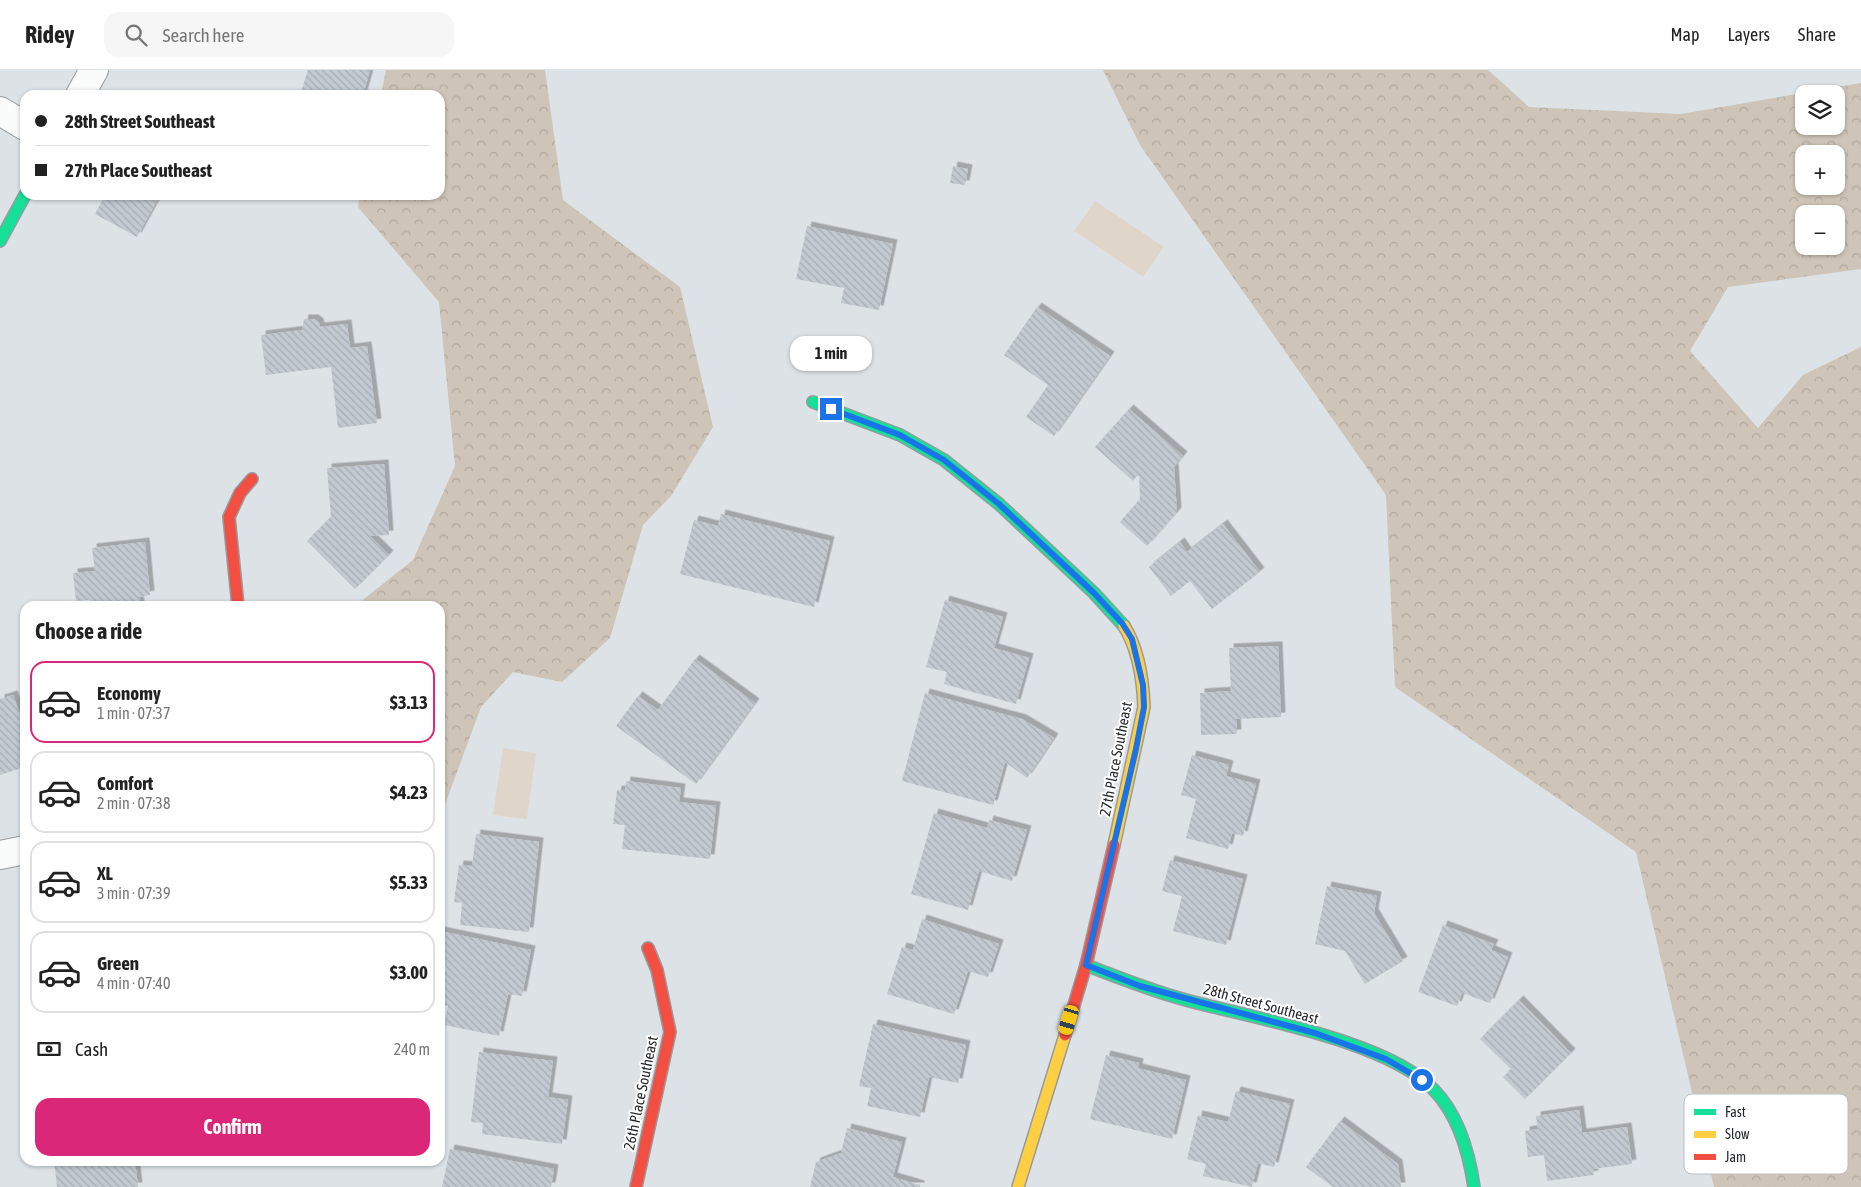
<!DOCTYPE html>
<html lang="en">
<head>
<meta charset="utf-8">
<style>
	:root { --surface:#fff; --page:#f6f6f6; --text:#222; --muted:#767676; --line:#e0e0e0; --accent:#db2777 }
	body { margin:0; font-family:"Asap Condensed",sans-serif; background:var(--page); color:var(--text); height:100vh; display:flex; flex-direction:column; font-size:19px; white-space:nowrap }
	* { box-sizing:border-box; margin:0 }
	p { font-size:16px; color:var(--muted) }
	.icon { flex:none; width:28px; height:28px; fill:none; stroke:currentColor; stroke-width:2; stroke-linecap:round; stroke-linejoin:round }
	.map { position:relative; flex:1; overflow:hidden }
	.side { position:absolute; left:20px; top:531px; width:425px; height:565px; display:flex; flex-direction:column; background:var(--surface); border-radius:15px; box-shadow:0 1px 4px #0004 }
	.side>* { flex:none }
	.banner { position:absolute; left:20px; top:20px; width:425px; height:110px; border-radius:15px; box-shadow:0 1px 4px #0004; display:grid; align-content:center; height:110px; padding:0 15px; background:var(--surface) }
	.fabs { position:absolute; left:1795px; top:15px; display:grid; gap:10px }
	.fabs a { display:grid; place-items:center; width:50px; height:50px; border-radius:10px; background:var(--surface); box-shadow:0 1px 4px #0004; font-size:25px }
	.end { position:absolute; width:22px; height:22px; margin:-11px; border:6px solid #1a73e8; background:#fff; box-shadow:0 0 0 2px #fff }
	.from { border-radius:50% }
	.bubble { position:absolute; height:35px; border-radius:15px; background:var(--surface); box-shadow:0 1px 4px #0004; font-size:16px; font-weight:700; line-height:35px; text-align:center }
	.car { position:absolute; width:15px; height:30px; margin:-15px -8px; border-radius:6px; box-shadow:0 0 4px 1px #0007; background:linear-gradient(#f5c518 24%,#345 0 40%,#f5c518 0 76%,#345 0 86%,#f5c518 0) }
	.banner b { display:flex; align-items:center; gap:18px; height:48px; font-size:19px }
	.banner b+b { border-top:1px solid var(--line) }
	.banner i { width:12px; height:12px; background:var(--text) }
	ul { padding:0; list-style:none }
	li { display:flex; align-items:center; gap:15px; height:82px; margin:0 10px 8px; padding:0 5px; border:2px solid var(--line); border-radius:15px }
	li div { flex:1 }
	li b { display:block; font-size:19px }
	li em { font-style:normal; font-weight:700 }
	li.on { border-color:var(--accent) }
	li>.icon { width:45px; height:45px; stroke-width:1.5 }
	h2 { padding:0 15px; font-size:22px; line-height:60px }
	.pay { display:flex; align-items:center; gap:12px; height:55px; padding:0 15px; font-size:19px }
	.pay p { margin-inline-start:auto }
	.action { display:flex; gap:10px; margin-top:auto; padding:10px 15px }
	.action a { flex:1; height:58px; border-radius:15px; background:var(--accent); color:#fff; font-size:20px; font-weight:700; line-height:58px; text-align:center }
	header { display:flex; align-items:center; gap:30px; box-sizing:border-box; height:70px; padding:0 25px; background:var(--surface); border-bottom:1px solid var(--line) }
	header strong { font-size:24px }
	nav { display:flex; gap:28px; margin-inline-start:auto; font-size:18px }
	.search { width:350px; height:45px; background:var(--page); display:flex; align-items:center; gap:12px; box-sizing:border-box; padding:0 18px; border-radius:15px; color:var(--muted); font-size:19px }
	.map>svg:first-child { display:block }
	.grass { fill:#e0d5c9 }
	.forest { fill:url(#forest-crowns); fill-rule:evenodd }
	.building { fill:url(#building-back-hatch); filter:url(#shadow) }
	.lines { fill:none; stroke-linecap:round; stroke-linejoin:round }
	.street-casing { stroke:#979b9e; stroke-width:30 }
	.fast-casing { stroke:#979b9e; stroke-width:14 }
	.slow-casing { stroke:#979b9e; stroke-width:14 }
	.jam-casing { stroke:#979b9e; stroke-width:14 }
	.street { stroke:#fafbfb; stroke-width:28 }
	.fast { stroke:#16e098; stroke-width:11 }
	.slow { stroke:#ffcf43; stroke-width:11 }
	.jam { stroke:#f24e42; stroke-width:11 }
	.route { stroke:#1a73e8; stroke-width:6 }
	.labels { text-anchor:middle; stroke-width:4; stroke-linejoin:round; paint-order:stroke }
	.street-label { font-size:15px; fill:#24282b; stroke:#fff }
	.key { fill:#fff; stroke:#bdbebf; stroke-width:1 }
	.key-label { font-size:14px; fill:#24282b }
</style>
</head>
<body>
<header>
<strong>Ridey</strong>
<div class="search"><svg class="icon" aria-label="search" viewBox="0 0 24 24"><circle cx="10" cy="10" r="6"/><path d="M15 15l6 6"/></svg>Search here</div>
<nav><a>Map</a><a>Layers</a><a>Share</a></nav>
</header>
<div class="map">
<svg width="1861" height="1117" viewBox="0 0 1861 1117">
	<defs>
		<pattern id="forest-crowns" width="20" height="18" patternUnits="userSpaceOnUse" patternTransform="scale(1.25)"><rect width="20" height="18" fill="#cec4b7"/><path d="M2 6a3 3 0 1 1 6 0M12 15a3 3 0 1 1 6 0" fill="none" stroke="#b1a89e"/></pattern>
		<pattern id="building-back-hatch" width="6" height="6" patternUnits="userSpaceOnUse" patternTransform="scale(1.25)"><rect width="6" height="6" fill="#c2c9d0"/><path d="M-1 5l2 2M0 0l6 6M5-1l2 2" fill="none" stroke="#a7adb3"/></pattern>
		<filter id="shadow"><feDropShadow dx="4.5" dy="-4.5" stdDeviation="0" flood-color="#0004"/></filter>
	</defs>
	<rect width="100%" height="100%" fill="#dde2e7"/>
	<path class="grass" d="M1095 131 1164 177 1143 207 1074 161Z
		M503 678 536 683 527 749 493 745Z"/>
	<path class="forest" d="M386 0H545L563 130 680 217 713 357 671 426 643 455 610 568 562 612 513 602 481 637 443 740 440 741V536H355L413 490 455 396 439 232 358 137 360 125H440V25H381Z
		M1103 0H1488L1529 37 1681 44 1861 13V199L1728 217 1690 281 1758 358 1803 305 1861 277V1117H1714L1636 782 1395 617 1386 425 1140 75ZM1804 24H1836V56H1804ZM1804 84H1836V116H1804ZM1804 144H1836V176H1804Z"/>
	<path class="building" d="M308 0H370L363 25H300Z
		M953 96 968 99 965 115 950 113Z
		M105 125H160L137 167 95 144Z
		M807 156 893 174 879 240 841 233 844 218 796 209Z
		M1037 237 1110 286 1054 366 1026 347 1048 315 1004 285Z
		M304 249H314L319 253 320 257 347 254 350 278 367 276 377 353 338 358 331 297 266 305 261 265 302 260Z
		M1129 339 1183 386 1174 397 1177 442 1147 476 1120 452 1140 429 1139 403 1133 411 1095 377Z
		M384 394 389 465 370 466 389 485 355 519 307 471 331 447 327 398Z
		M721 444 830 471 814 537 680 504 694 450 718 456Z
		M1223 454 1260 502 1212 539 1190 511 1171 526 1149 497 1180 472 1187 482Z
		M145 472 150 525 139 527 140 536H90V530L76 531 73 503 95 501 92 478Z
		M945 530 1003 547 994 578 1029 588 1016 634 944 614 947 602 926 597Z
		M1278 576 1281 647 1236 649 1237 664 1201 665 1200 623 1231 621 1229 578Z
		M695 589 755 633 696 714 616 656 638 626 658 640Z
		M925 623 1022 649 1054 668 1027 708 1005 692 993 735 902 711Z
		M13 625 25 658V697L0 705V629Z
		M1192 685 1229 695 1226 706 1256 714 1243 766 1232 763 1228 779 1186 768 1196 729 1181 725Z
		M626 711 681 718 679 732 716 736 710 789 622 779 625 755 613 754 617 720 625 721Z
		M934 743 987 758 989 750 1027 760 1012 811 979 801 968 840 911 824Z
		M476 764 539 772 529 862 460 855 462 833 454 832 459 795 472 796Z
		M1170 790 1243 809 1226 875 1173 861 1182 826 1162 821Z
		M1327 816 1377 826 1374 843 1403 891 1365 914 1345 881 1315 874Z
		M922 849 999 874 988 907 968 901 954 944 887 924 902 877 913 880Z
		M1443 855 1494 874 1491 880 1508 887 1490 933 1462 923 1457 936 1418 922Z
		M440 861 531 880 522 926 508 924 499 966 444 955 448 936 440 934 446 896 440 895Z
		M1519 930 1571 983 1525 1029 1503 1007 1511 999 1480 969Z
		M873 954 966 975 958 1013 929 1007 920 1047 867 1036 871 1018 859 1016Z
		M479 982 553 991 548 1027 568 1030 562 1074 482 1064 483 1053 471 1052Z
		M1106 985 1139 993 1138 998 1186 1010 1172 1069 1090 1049Z
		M1236 1021 1290 1034 1274 1097 1258 1093 1252 1117 1203 1106 1206 1094 1187 1089 1198 1045 1228 1052Z
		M1579 1040 1582 1063 1627 1057 1632 1094 1593 1099 1594 1105 1547 1111 1544 1085 1528 1087 1525 1061 1538 1059 1536 1046Z
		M1340 1051 1398 1094 1401 1117H1333L1306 1097Z
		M847 1058 902 1072 893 1107 920 1115V1117H810L816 1092 841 1083Z
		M450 1079 554 1099 551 1117H442Z
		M54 1091H135L138 1117H57Z"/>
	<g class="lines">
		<g class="street-casing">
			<path id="street" d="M80 25 94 0
				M0 41 25 56
				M0 785 25 780"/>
		</g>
		<g class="fast-casing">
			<path id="fast" d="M0 171 25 125
				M813 332 900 365 944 390 999 434 1094 523 1124 556
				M1086 895C1119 908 1152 921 1186 930 1253 948 1388 971 1434 1020 1459 1046 1469 1082 1474 1117"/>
		</g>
		<g class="slow-casing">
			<path id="slow" d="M1114 775 1144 637C1143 610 1139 580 1124 556
				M1018 1117 1065 965"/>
		</g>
		<g class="jam-casing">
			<path id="jam" d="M238 536 229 447 240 423 252 409
				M1065 965 1086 895 1114 775
				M636 1117 670 962 657 900 648 878"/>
		</g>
		<use href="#street" class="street"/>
		<use href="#fast" class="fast"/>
		<use href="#slow" class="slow"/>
		<use href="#jam" class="jam"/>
	</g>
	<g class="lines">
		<path class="route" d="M831 339 900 365 944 390 999 434 1094 523 1122 553 1132 569 1143 615 1144 637 1136 679 1086 895 1140 916 1315 963 1386 989 1422 1010"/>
	</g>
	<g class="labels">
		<g class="street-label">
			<text transform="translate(1116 689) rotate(-79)" y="5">27th Place Southeast</text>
			<text transform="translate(1261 934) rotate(15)" y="5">28th Street Southeast</text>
			<text transform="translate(641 1023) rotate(-78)" y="5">26th Place Southeast</text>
		</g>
	</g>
	<rect x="1684" y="1024" width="164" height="80" rx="8" class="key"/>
	<rect x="1694" y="1039" width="22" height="6" fill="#16e098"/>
	<rect x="1694" y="1061" width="22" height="7" fill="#ffcf43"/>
	<rect x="1694" y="1084" width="22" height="6" fill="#f24e42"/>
	<g class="key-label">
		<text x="1725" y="1047">Fast</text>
		<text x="1725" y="1069">Slow</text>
		<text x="1725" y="1092">Jam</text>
	</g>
</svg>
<div class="fabs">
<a><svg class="icon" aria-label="layers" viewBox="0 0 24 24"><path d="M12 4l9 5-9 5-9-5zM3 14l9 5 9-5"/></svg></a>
<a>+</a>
<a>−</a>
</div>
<i class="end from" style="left:1422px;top:1010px"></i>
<i class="end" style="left:831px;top:339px"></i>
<div class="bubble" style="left:790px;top:266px;width:82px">1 min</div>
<i class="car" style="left:1069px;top:950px;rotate:197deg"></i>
<div class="banner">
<b><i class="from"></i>28th Street Southeast</b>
<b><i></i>27th Place Southeast</b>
</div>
<section class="side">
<h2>Choose a ride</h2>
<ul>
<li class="on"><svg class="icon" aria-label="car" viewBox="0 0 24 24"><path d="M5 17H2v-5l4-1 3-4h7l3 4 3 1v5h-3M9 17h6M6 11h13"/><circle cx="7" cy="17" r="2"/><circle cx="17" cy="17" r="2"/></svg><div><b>Economy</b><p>1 min · 07:37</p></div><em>$3.13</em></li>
<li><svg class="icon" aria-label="car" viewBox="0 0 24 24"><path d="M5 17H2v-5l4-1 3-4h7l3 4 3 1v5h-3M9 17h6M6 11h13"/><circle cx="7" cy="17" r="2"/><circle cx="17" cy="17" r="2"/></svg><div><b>Comfort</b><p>2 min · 07:38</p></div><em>$4.23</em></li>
<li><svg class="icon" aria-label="car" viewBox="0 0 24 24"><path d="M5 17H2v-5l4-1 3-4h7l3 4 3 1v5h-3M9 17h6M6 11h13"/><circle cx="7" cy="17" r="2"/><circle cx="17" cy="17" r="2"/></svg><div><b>XL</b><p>3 min · 07:39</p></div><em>$5.33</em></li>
<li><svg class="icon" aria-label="car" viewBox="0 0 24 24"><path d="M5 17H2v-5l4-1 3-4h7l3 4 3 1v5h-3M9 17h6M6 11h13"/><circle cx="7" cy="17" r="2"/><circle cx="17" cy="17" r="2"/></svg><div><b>Green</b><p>4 min · 07:40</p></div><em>$3.00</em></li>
</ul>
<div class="pay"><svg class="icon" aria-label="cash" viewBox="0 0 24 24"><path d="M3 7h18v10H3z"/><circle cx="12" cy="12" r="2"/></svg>Cash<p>240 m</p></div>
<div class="action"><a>Confirm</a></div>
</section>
</div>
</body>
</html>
